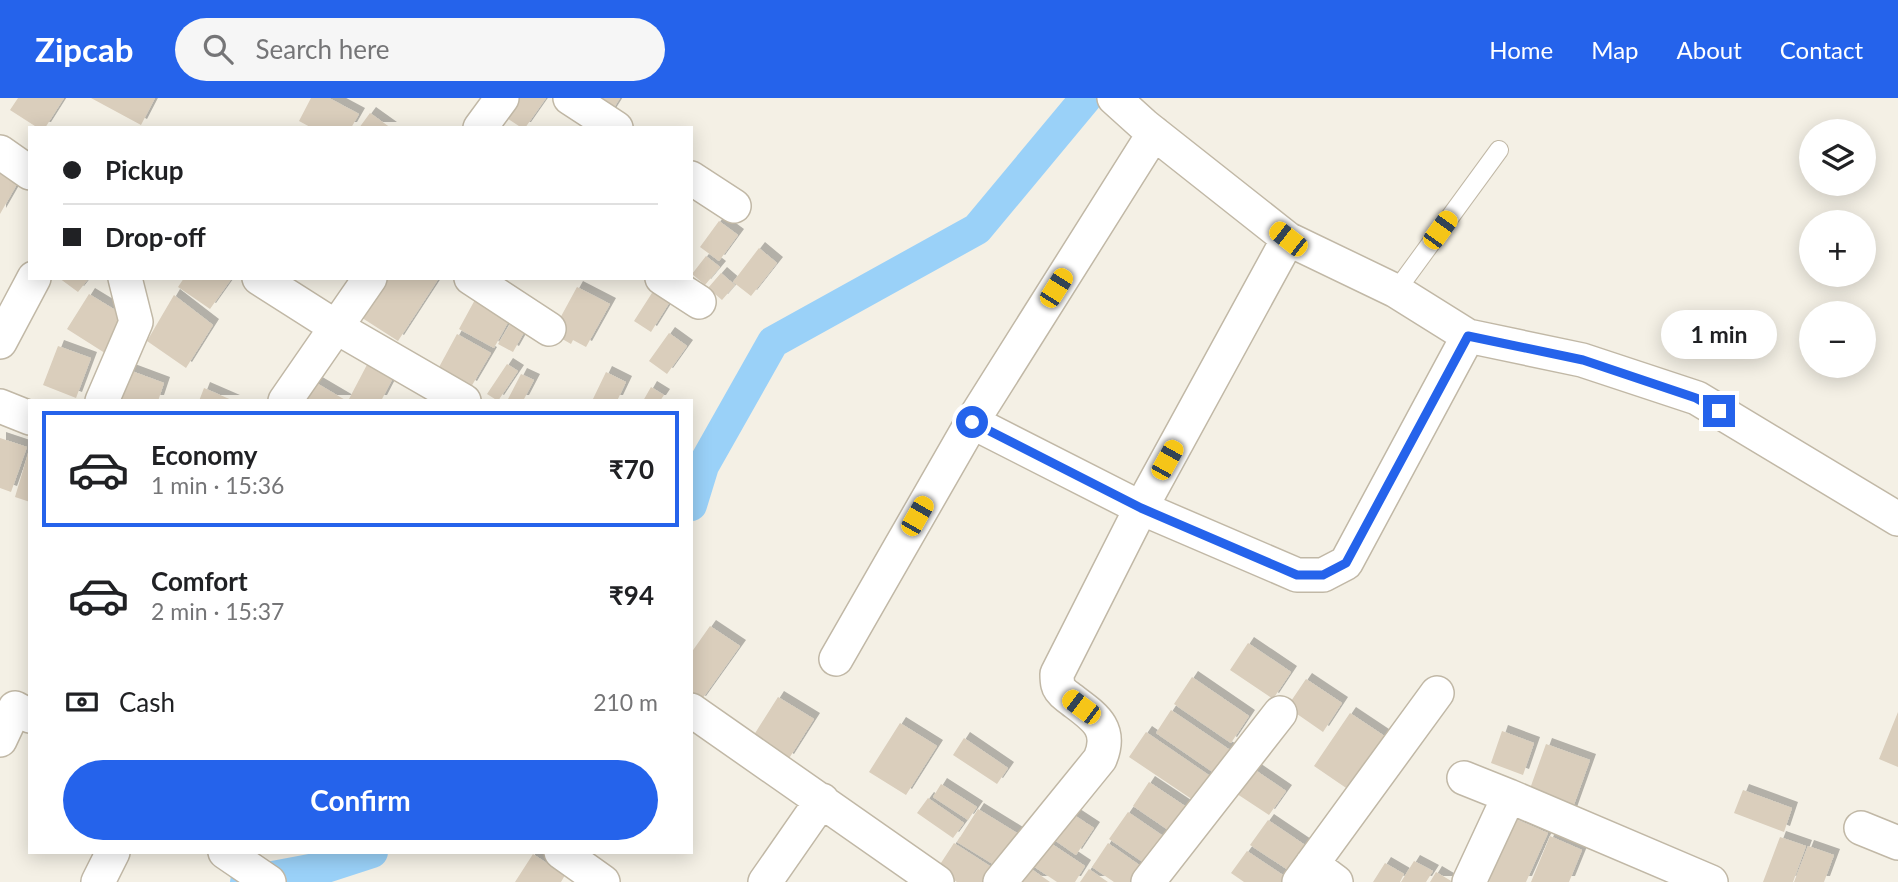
<!DOCTYPE html>
<html lang="en">
<head>
<meta charset="utf-8">
<style>
	:root { --surface:#fff; --page:#f6f6f6; --text:#202124; --muted:#757577; --line:#e0e0e0; --accent:#2563eb }
	body { margin:0; font-family:Lato,sans-serif; background:var(--page); color:var(--text); height:100vh; display:flex; flex-direction:column; font-size:26px; white-space:nowrap }
	* { box-sizing:border-box; margin:0 }
	p { font-size:23px; color:var(--muted) }
	.icon { flex:none; width:38px; height:38px; fill:none; stroke:currentColor; stroke-width:2; stroke-linecap:round; stroke-linejoin:round }
	.map { position:relative; flex:1; overflow:hidden }
	.details { position:absolute; left:28px; top:301px; width:665px; height:455px; display:flex; flex-direction:column; background:var(--surface); border-radius:0px; box-shadow:0 4px 18px #0003 }
	.details>* { flex:none }
	.top-card { position:absolute; left:28px; top:28px; width:665px; height:154px; border-radius:0px; box-shadow:0 4px 18px #0003; display:grid; align-content:center; height:154px; padding:0 35px; background:var(--surface) }
	.buttons { position:absolute; left:1799px; top:21px; display:grid; gap:14px }
	.buttons a { display:grid; place-items:center; width:77px; height:77px; border-radius:50%; background:var(--surface); box-shadow:0 4px 18px #0003; font-size:35px }
	.end { position:absolute; width:32px; height:32px; margin:-16px; border:9px solid #2563eb; background:#fff; box-shadow:0 0 0 4px #fff }
	.from { border-radius:50% }
	.bubble { position:absolute; height:49px; border-radius:24px; background:var(--surface); box-shadow:0 4px 18px #0003; font-size:23px; font-weight:700; line-height:49px; text-align:center }
	.car { position:absolute; width:21px; height:42px; margin:-21px -10px; border-radius:9px; box-shadow:0 0 5px 2px #0007; background:linear-gradient(#f5c518 24%,#345 0 40%,#f5c518 0 76%,#345 0 86%,#f5c518 0) }
	.top-card b { display:flex; align-items:center; gap:24px; height:66px; font-size:26px }
	.top-card b+b { border-top:2px solid var(--line) }
	.top-card i { width:18px; height:18px; background:var(--text) }
	ul { padding:12px 0 0; list-style:none }
	li { display:flex; align-items:center; gap:21px; height:116px; margin:0 14px 10px; padding:0 21px; border:4px solid transparent; border-radius:0px }
	li div { flex:1 }
	li b { display:block; font-size:26px }
	li em { font-style:normal; font-weight:700 }
	li.selected { border-color:var(--accent) }
	li>.icon { width:63px; height:63px; stroke-width:1.5 }
	.pay { display:flex; align-items:center; gap:18px; height:77px; padding:0 35px; font-size:26px }
	.pay p { margin-inline-start:auto }
	.action { display:flex; gap:14px; margin-top:auto; padding:14px 35px }
	.action a { flex:1; height:80px; border-radius:42px; background:var(--accent); color:#fff; font-size:28px; font-weight:700; line-height:80px; text-align:center }
	header { display:flex; align-items:center; gap:42px; box-sizing:border-box; height:98px; padding:0 35px; background:var(--accent); color:#fff }
	header strong { font-size:33px }
	nav { display:flex; gap:38px; margin-inline-start:auto; font-size:24px }
	.search { width:490px; height:63px; background:var(--page); display:flex; align-items:center; gap:18px; box-sizing:border-box; padding:0 24px; border-radius:38px; color:var(--muted); font-size:26px }
	.map>svg:first-child { display:block }
	.lines { fill:none; stroke-linecap:round; stroke-linejoin:round }
	.canal { stroke:#9ad1f8; stroke-width:32 }
	.building { fill:#dacebc; filter:url(#shadow) }
	.lane-casing { stroke:#c1b8a6; stroke-width:20 }
	.street-casing { stroke:#c1b8a6; stroke-width:36 }
	.lane { stroke:#fff; stroke-width:18 }
	.street { stroke:#fff; stroke-width:33 }
	.route { stroke:#2563eb; stroke-width:9 }
</style>
</head>
<body>
<header>
<strong>Zipcab</strong>
<div class="search"><svg class="icon" aria-label="search" viewBox="0 0 24 24"><circle cx="10" cy="10" r="6"/><path d="M15 15l6 6"/></svg>Search here</div>
<nav><a>Home</a><a>Map</a><a>About</a><a>Contact</a></nav>
</header>
<div class="map">
<svg width="1898" height="784" viewBox="0 0 1898 784">
	<defs>
		<filter id="shadow"><feDropShadow dx="6" dy="-6" stdDeviation="0" flood-color="#0004"/></filter>
	</defs>
	<rect width="100%" height="100%" fill="#f4f0e5"/>
	<g class="lines">
		<path class="canal" d="M691 407 703 368 773 244 977 131 1086 0
			M246 784 326 769 372 754"/>
	</g>
	<path class="building" d="M18 0H64L45 30H38L10 12Z
		M91 0H155L141 27Z
		M311 0H329L359 16 351 30H312L299 23Z
		M509 0H546L525 30H522L499 15Z
		M585 0H620L610 16Z
		M370 15 391 30H359Z
		M0 70 20 81 0 116Z
		M719 123 738 137 719 163 700 149Z
		M759 150 777 165 751 198 733 184Z
		M706 158 720 169 705 187 692 176Z
		M721 175 735 187 722 202 708 190Z
		M59 180H89L78 194Z
		M184 180H232L210 211 178 189Z
		M378 180H439L398 243 356 216Z
		M659 184 676 194 651 234 634 223Z
		M577 189 610 206 586 249 573 242 571 246 552 235Z
		M89 196 130 221 108 257 67 231Z
		M174 197 213 227 186 270 147 243Z
		M477 198 512 217 494 250 459 231Z
		M517 214 531 222 513 254 498 246Z
		M669 235 687 248 667 276 649 263Z
		M457 236 491 255 471 289 438 271Z
		M58 248 91 260 76 300 43 287Z
		M370 261 396 274 381 303H353L349 301Z
		M507 266 518 273 498 303 487 296Z
		M129 272 164 285 158 303H117Z
		M606 274 626 284 617 303H592Z
		M521 276 534 282 523 303H507Z
		M313 283 347 303H301Z
		M651 289 664 297 660 303H643Z
		M204 290 234 303H199Z
		M0 340 27 349 11 394 0 390Z
		M29 352H30V404L15 399Z
		M710 528 740 548 700 604 691 598V555Z
		M1248 545 1291 574 1273 601 1230 572Z
		M1192 579 1249 618 1231 645 1174 606Z
		M1306 581 1342 605 1323 634 1287 609Z
		M778 599 814 621 788 662 752 640Z
		M1171 612 1233 654 1217 677 1156 635Z
		M1898 614V669L1879 661Z
		M1350 615 1389 641 1352 694 1314 668Z
		M900 625 937 648 906 697 869 674Z
		M1502 633 1534 645 1523 677 1491 665Z
		M1146 634 1213 680 1196 704 1129 659Z
		M964 640 1008 670 997 686 953 657Z
		M1546 646 1590 662 1571 715 1527 699Z
		M1248 667 1286 693 1269 717 1231 692Z
		M1149 684 1191 712 1174 736 1133 708Z
		M941 686 977 709 968 722 933 699Z
		M1743 692 1792 710 1784 734 1734 715Z
		M928 700 964 725 953 740 917 715Z
		M978 711 1017 735 996 768 957 744Z
		M1128 714 1169 742 1150 769 1109 741Z
		M1071 715 1094 730 1076 757 1053 741Z
		M1516 721 1548 735 1526 784H1490L1488 783Z
		M1268 722 1305 747 1288 772 1250 747Z
		M1550 738 1582 752 1569 784H1531Z
		M1780 739 1806 748 1793 784H1763Z
		M1049 744 1085 768 1075 784H1057L1033 768Z
		M954 745 993 770 984 784H957L937 771Z
		M1108 745 1148 773 1141 784H1114L1092 769Z
		M1808 748 1834 757 1824 784H1794Z
		M1247 753 1286 779 1283 784H1244L1231 775Z
		M533 756 565 777 561 784H515Z
		M1414 763 1433 773 1426 784H1401Z
		M1385 765 1404 776 1400 784H1373Z
		M1027 768 1050 784H1016Z
		M1089 771 1108 784H1080Z
		M1436 774 1453 784H1430Z"/>
	<g class="lines">
		<g class="lane-casing">
			<path id="lane" d="M1396 193 1499 52"/>
		</g>
		<g class="street-casing">
			<path id="street" d="M570 0 616 30
				M1114 0 1145 28 1288 141 1396 193 1468 238 1582 262 1697 300 1898 421
				M480 30 502 0
				M0 54 30 75
				M691 80 734 108
				M259 180 336 229 464 303
				M471 180 549 231
				M662 180 699 204
				M0 244 34 180
				M102 303 136 224 125 180
				M285 303 370 180
				M0 308 30 320
				M972 324 1141 410 1297 477H1323L1346 465 1468 238
				M836 561 972 324 1154 35
				M691 612 937 784
				M0 642 15 610 30 618
				M1464 680 1509 698
				M1861 730 1898 745
				M225 754 269 784
				M561 754 603 784
				M1312 766 1336 784
				M98 784 113 754
				M765 784 822 702
				M1000 784 1100 661C1114 628 1091 617 1068 599 1064 596 1059 592 1058 587 1057 583 1057 579 1057 576L1141 410 1288 141
				M1148 784 1280 615
				M1299 784 1437 595
				M1469 784 1509 698 1711 784"/>
		</g>
		<use href="#lane" class="lane"/>
		<use href="#street" class="street"/>
	</g>
	<g class="lines">
		<path class="route" d="M972 324 1141 410 1297 477H1323L1346 465 1468 238 1583 262 1696 300 1719 313"/>
	</g>
</svg>
<div class="buttons">
<a><svg class="icon" aria-label="layers" viewBox="0 0 24 24"><path d="M12 4l9 5-9 5-9-5zM3 14l9 5 9-5"/></svg></a>
<a>+</a>
<a>−</a>
</div>
<i class="end from" style="left:972px;top:324px"></i>
<i class="end" style="left:1719px;top:313px"></i>
<div class="bubble" style="left:1661px;top:212px;width:116px">1 min</div>
<i class="car" style="left:1440px;top:132px;rotate:36deg"></i>
<i class="car" style="left:1288px;top:141px;rotate:308deg"></i>
<i class="car" style="left:1056px;top:190px;rotate:32deg"></i>
<i class="car" style="left:1167px;top:362px;rotate:29deg"></i>
<i class="car" style="left:917px;top:418px;rotate:30deg"></i>
<i class="car" style="left:1081px;top:609px;rotate:307deg"></i>
<div class="top-card">
<b><i class="from"></i>Pickup</b>
<b><i></i>Drop-off</b>
</div>
<section class="details">
<ul>
<li class="selected"><svg class="icon" aria-label="car" viewBox="0 0 24 24"><path d="M5 17H2v-5l4-1 3-4h7l3 4 3 1v5h-3M9 17h6M6 11h13"/><circle cx="7" cy="17" r="2"/><circle cx="17" cy="17" r="2"/></svg><div><b>Economy</b><p>1 min · 15:36</p></div><em>₹70</em></li>
<li><svg class="icon" aria-label="car" viewBox="0 0 24 24"><path d="M5 17H2v-5l4-1 3-4h7l3 4 3 1v5h-3M9 17h6M6 11h13"/><circle cx="7" cy="17" r="2"/><circle cx="17" cy="17" r="2"/></svg><div><b>Comfort</b><p>2 min · 15:37</p></div><em>₹94</em></li>
</ul>
<div class="pay"><svg class="icon" aria-label="cash" viewBox="0 0 24 24"><path d="M3 7h18v10H3z"/><circle cx="12" cy="12" r="2"/></svg>Cash<p>210 m</p></div>
<div class="action"><a>Confirm</a></div>
</section>
</div>
</body>
</html>
